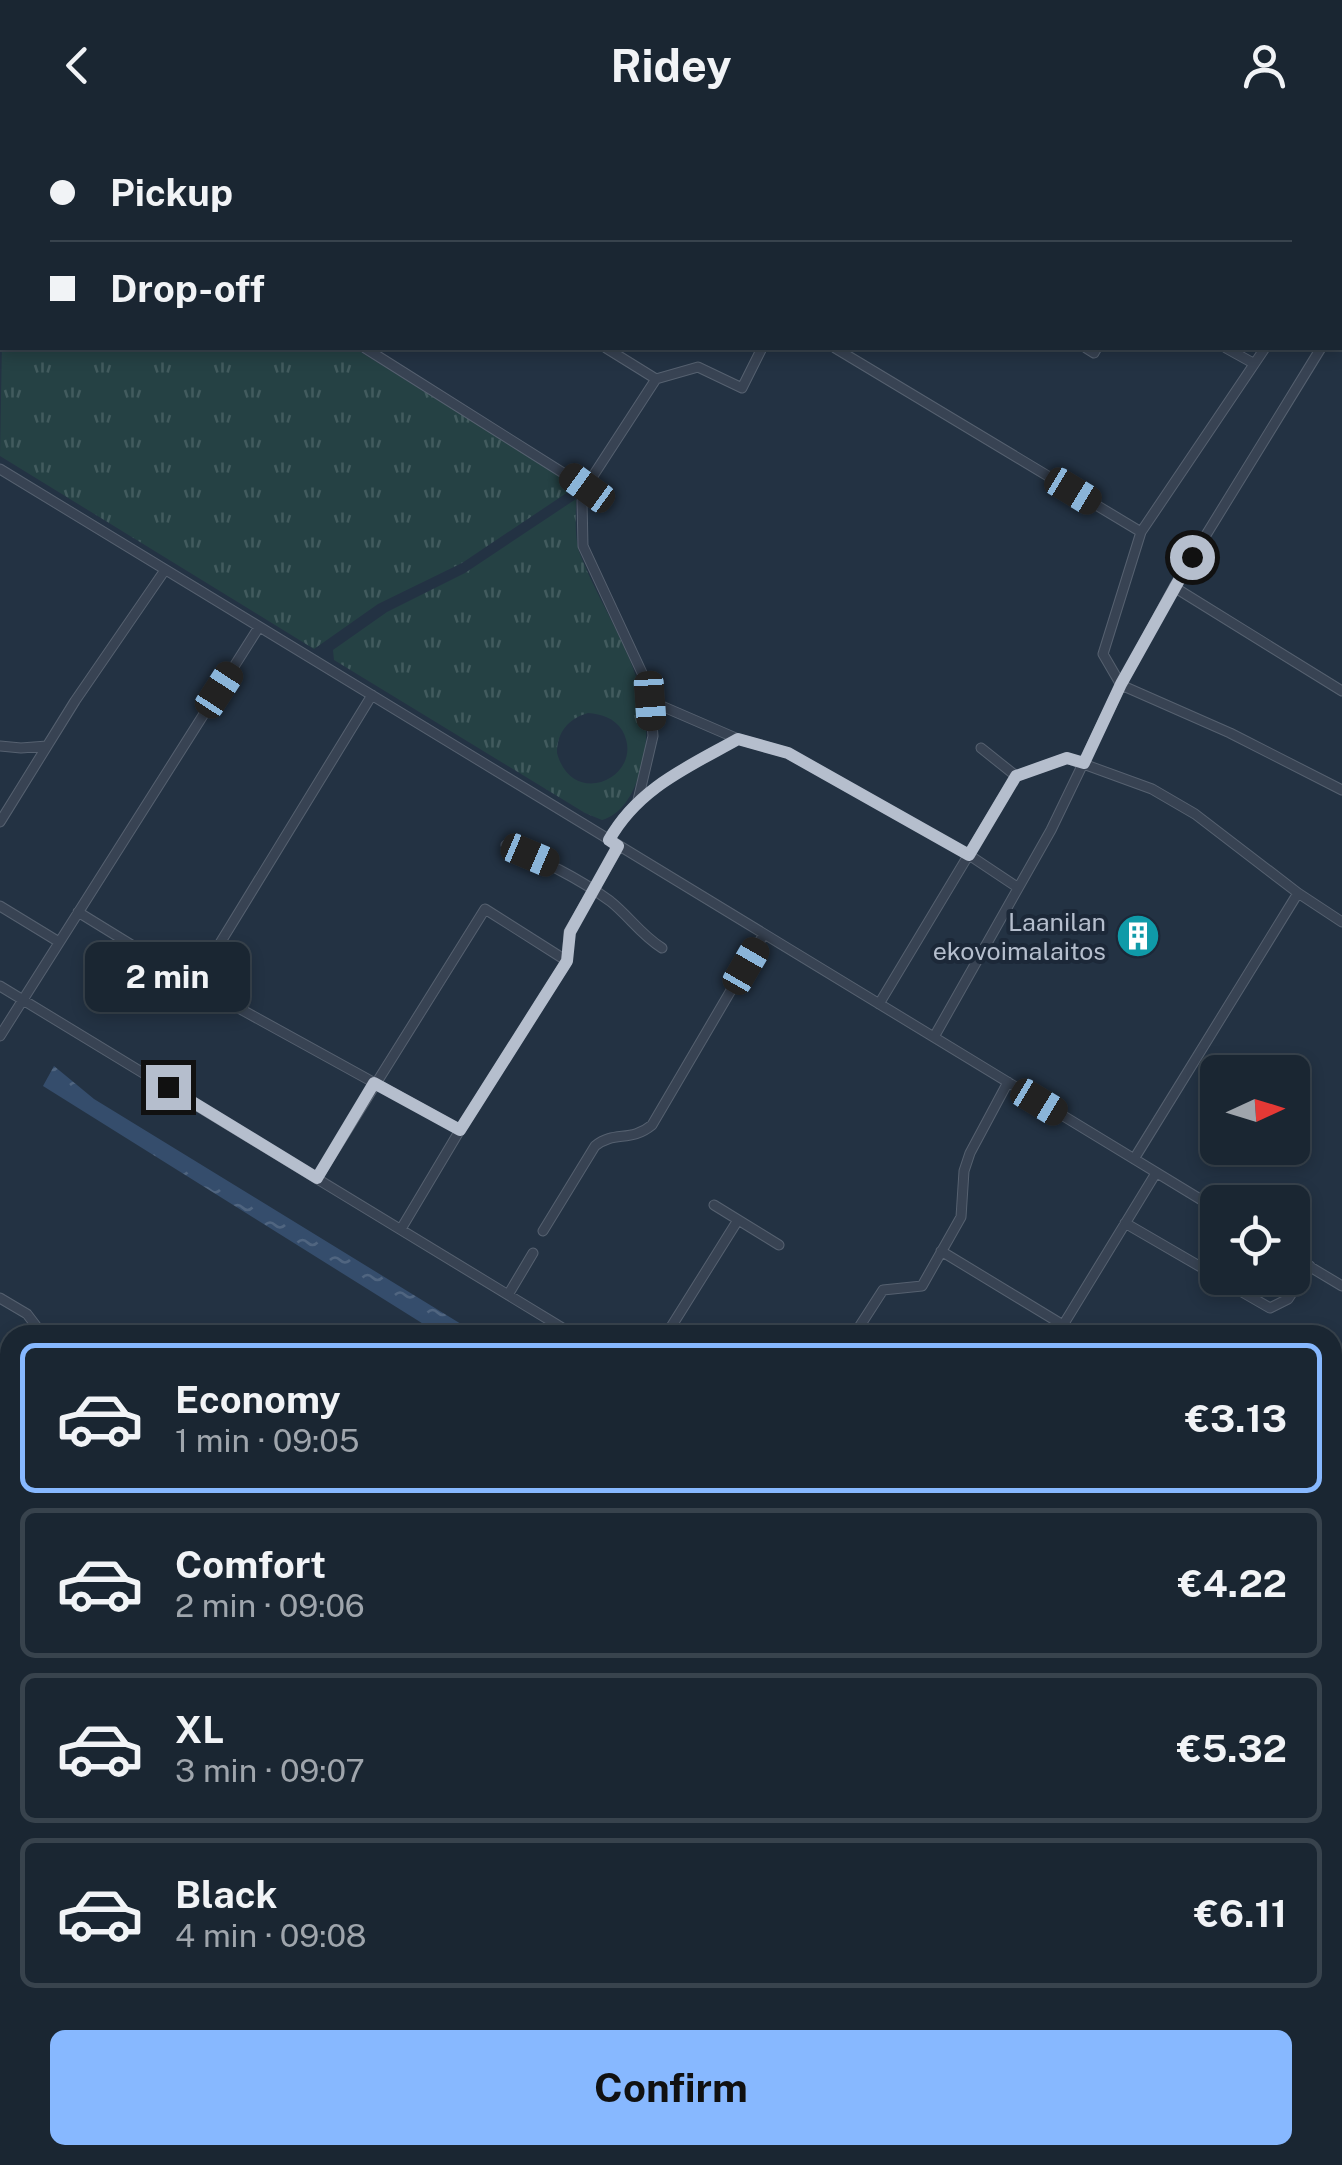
<!DOCTYPE html>
<html lang="en">
<head>
<meta charset="utf-8">
<style>
	:root { --surface:#1a2632; --page:#232e3a; --text:#f1f3f6; --muted:#9fa5ac; --line:#38434d; --accent:#87b8ff }
	body { margin:0; font-family:"Public Sans",sans-serif; background:var(--page); color:var(--text); height:100vh; display:flex; flex-direction:column; font-size:38px; white-space:nowrap }
	* { box-sizing:border-box; margin:0 }
	p { font-size:32px; color:var(--muted) }
	.icon { flex:none; width:55px; height:55px; fill:none; stroke:currentColor; stroke-width:2; stroke-linecap:round; stroke-linejoin:round }
	.map { position:relative; flex:1; overflow:hidden }
	.sheet { position:absolute; left:0px; top:1195px; width:1342px; height:840px; display:flex; flex-direction:column; background:var(--surface); border-radius:30px 30px 0 0; box-shadow:0 5px 15px #0003,0 0 0 2px var(--line) }
	.sheet>* { flex:none }
	.guide { position:absolute; left:0px; top:0px; width:1342px; height:220px; box-shadow:0 5px 15px #0003,0 0 0 2px var(--line); display:grid; align-content:center; height:220px; padding:0 50px; background:var(--surface) }
	.needle { width:65px; rotate:86deg }
	.buttons { position:absolute; left:1200px; top:925px; display:grid; gap:20px }
	.buttons a { display:grid; place-items:center; width:110px; height:110px; border-radius:15px; background:var(--surface); box-shadow:0 5px 15px #0003,0 0 0 2px var(--line); font-size:50px }
	.end { position:absolute; width:45px; height:45px; margin:-22px; border:12px solid #b5becd; background:#111; box-shadow:0 0 0 5px #111 }
	.from { border-radius:50% }
	.bubble { position:absolute; height:70px; border-radius:15px; background:var(--surface); box-shadow:0 5px 15px #0003,0 0 0 2px var(--line); font-size:32px; font-weight:700; line-height:70px; text-align:center }
	.car { position:absolute; width:30px; height:60px; margin:-30px -15px; border-radius:12px; box-shadow:0 0 8px 2px #0007; background:linear-gradient(#222 24%,#8ab4d8 0 40%,#222 0 76%,#8ab4d8 0 86%,#222 0) }
	.guide b { display:flex; align-items:center; gap:35px; height:95px; font-size:38px }
	.guide b+b { border-top:2px solid var(--line) }
	.guide i { width:25px; height:25px; background:var(--text) }
	ul { padding:18px 0 0; list-style:none }
	li { display:flex; align-items:center; gap:30px; height:150px; margin:0 20px 15px; padding:0 30px; border:5px solid var(--line); border-radius:15px }
	li div { flex:1 }
	li b { display:block; font-size:38px }
	li em { font-style:normal; font-weight:700 }
	li.active { border-color:var(--accent) }
	li>.icon { width:90px; height:90px; stroke-width:1.5 }
	.primary-button { display:flex; gap:20px; margin-top:auto; padding:20px 50px }
	.primary-button a { flex:1; height:115px; border-radius:15px; background:var(--accent); color:#111; font-size:40px; font-weight:700; line-height:115px; text-align:center }
	header { display:flex; justify-content:space-between; align-items:center; height:130px; padding:0 50px; background:var(--surface); font-size:45px; font-weight:700 }
	.map>svg:first-child { display:block }
	.grass { fill:url(#grass-tufts); fill-rule:evenodd }
	.forest { fill:url(#forest-firs) }
	.water { fill:url(#water-ripples) }
	.lines { fill:none; stroke-linecap:round; stroke-linejoin:round }
	.lane-casing { stroke:#566170; stroke-width:11 }
	.lane { stroke:#384353; stroke-width:9 }
	.route { stroke:#b5becd; stroke-width:12 }
	.labels { text-anchor:middle; stroke-width:8; stroke-linejoin:round; paint-order:stroke }
	.poi-label { font-size:25px; fill:#b5becd; stroke:#1c2838; text-anchor:end }
</style>
</head>
<body>
<header><svg class="icon" aria-label="back" viewBox="0 0 24 24"><path d="M15 5l-7 7 7 7"/></svg>Ridey<svg class="icon" aria-label="person" viewBox="0 0 24 24"><circle cx="12" cy="8" r="4"/><path d="M4 21q1-7 8-7t8 7"/></svg></header>
<div class="map">
<svg width="1342" height="2035" viewBox="0 0 1342 2035">
	<defs>
		<pattern id="grass-tufts" width="24" height="20" patternUnits="userSpaceOnUse" patternTransform="scale(2.5)"><rect width="24" height="20" fill="#254144"/><path d="M3 7l-1-3M5 7V3M7 7l1-3M15 17l-1-3M17 17v-4M19 17l1-3" fill="none" stroke="#425b5e"/></pattern>
		<pattern id="forest-firs" width="22" height="20" patternUnits="userSpaceOnUse" patternTransform="scale(2.5)"><rect width="22" height="20" fill="#254144"/><path d="M5 1l3.5 6h-7zM16 11l3.5 6h-7z" fill="#425b5e"/></pattern>
		<pattern id="water-ripples" width="26" height="14" patternUnits="userSpaceOnUse" patternTransform="scale(2.5)"><rect width="26" height="14" fill="#354d6c"/><path d="M2 4q2-2 4 0t4 0M15 11q2-2 4 0t4 0" fill="none" stroke="#506580"/></pattern>
	</defs>
	<rect width="100%" height="100%" fill="#233243"/>
	<path class="grass" d="M2 212V218H354L554 342 570 353 571 360 462 433 378 474 314 519 0 326Z
		M576 369C576 387 574 407 580 424 609 499 669 566 637 651 631 667 620 685 602 690L585 683 334 530 333 520 387 482 465 443ZM588 583C602 584 614 588 622 600 648 645 573 682 557 623 557 602 568 589 588 583Z
		M1332 1717 1342 1721V1808L1333 1794Z
		M1342 1873V1945L1333 1953V1888Z"/>
	<path class="forest" d="M0 9 2 12 0 179Z
		M0 1290 10 1297V1357L0 1351Z
		M10 1959V2025H688L697 2035H10L0 2023V1966Z"/>
	<path class="water" d="M54 936 94 969 479 1205H441L43 956Z"/>
	<g class="lines">
		<g class="lane-casing">
			<path id="lane" d="M731 0 735 2
				M1138 0 1142 2
				M344 2 345 0
				M1340 110 1342 107
				M1340 186 1342 183
				M0 204 2 203
				M365 218 587 358
				M606 218 656 249 698 237 742 258 762 218
				M835 218 1141 402
				M1086 218 1094 223 1097 218
				M1226 218 1253 233
				M1321 218 1174 457 1342 561
				M0 339 1218 1080
				M1121 555 1103 524 1141 402 1265 218
				M1121 555 1174 457
				M650 571 738 609
				M0 616 21 618 47 616
				M981 618 1016 646
				M638 670 653 606 650 571 643 545 583 416 582 371 591 349 656 249
				M0 692 75 571 165 440
				M609 710C638 658 688 637 738 609L788 623 969 725 1017 757
				M506 715C543 731 577 747 610 771 629 786 641 805 662 818
				M0 776 59 812
				M78 782 195 854 460 1000 401 1099
				M567 831 569 802 619 716
				M195 854 372 565
				M0 856 574 1205
				M879 874 1016 646 1067 628 1152 659 1195 684 1298 763
				M0 906 259 497
				M934 907 1051 700 1121 555 1230 603 1342 660
				M1134 1029 1298 763 1342 792
				M317 1048 485 779 567 831 460 1000
				M714 1075 779 1115
				M1125 1093 1218 1147
				M543 1101 595 1016C615 1000 630 1013 652 995L764 804
				M941 1121 1063 1195
				M1292 1126 1342 1156
				M1218 1148 1270 1178 1288 1169 1310 1136
				M508 1165 533 1123
				M0 1168 27 1184 43 1205
				M666 1205 738 1090
				M854 1205 883 1160 922 1156 961 1087 964 1041 970 1023 1008 952
				M1057 1205 1156 1043
				M0 1252 10 1259
				M1332 1380 1342 1384
				M1332 1415 1342 1400
				M1332 1668 1342 1674
				M1332 1971 1342 1963
				M1263 2035 1273 2025"/>
		</g>
		<use href="#lane" class="lane"/>
	</g>
	<g class="lines">
		<path class="route" d="M168 957 317 1048 374 953 460 1000 567 831 570 802 618 716 609 710C638 658 688 637 738 609L788 623 969 725 1016 646 1067 628 1084 633 1121 554 1192 427"/>
	</g>
	<defs>
		<g id="building-disc" transform="scale(2.25)"><circle r="9.5" fill="#0f9aa8" stroke="#1c2838"/><path d="M-4-6H4V6H1V3H-1V6H-4ZM-2.5-4.3h1.7v1.8h-1.7ZM.8-4.3h1.7v1.8H.8ZM-2.5-1h1.7V.8h-1.7ZM.8-1h1.7V.8H.8Z" fill="#fff"/></g>
	</defs>
	<g fill-rule="evenodd">
		<use href="#building-disc" x="1138" y="806"/>
	</g>
	<g class="labels">
		<g class="poi-label">
			<text x="1106" y="801">Laanilan<tspan x="1106" dy="29">ekovoimalaitos</tspan></text>
		</g>
	</g>
</svg>
<div class="buttons">
<a><svg class="needle" viewBox="-14 -14 28 28"><path d="M0-13l5 13h-10z" fill="#e53935"/><path d="M0 13l5-13h-10z" fill="#9fa5ac"/></svg></a>
<a><svg class="icon" aria-label="locate" viewBox="0 0 24 24"><circle cx="12" cy="12" r="6"/><path d="M12 2v4M12 18v4M2 12h4M18 12h4"/></svg></a>
</div>
<i class="end from" style="left:1192px;top:427px"></i>
<i class="end" style="left:168px;top:957px"></i>
<div class="bubble" style="left:85px;top:812px;width:165px">2 min</div>
<i class="car" style="left:587px;top:358px;rotate:306deg"></i>
<i class="car" style="left:1073px;top:361px;rotate:121deg"></i>
<i class="car" style="left:219px;top:560px;rotate:33deg"></i>
<i class="car" style="left:650px;top:571px;rotate:176deg"></i>
<i class="car" style="left:530px;top:725px;rotate:113deg"></i>
<i class="car" style="left:746px;top:836px;rotate:30deg"></i>
<i class="car" style="left:1039px;top:972px;rotate:121deg"></i>
<div class="guide">
<b><i class="from"></i>Pickup</b>
<b><i></i>Drop-off</b>
</div>
<section class="sheet">
<ul>
<li class="active"><svg class="icon" aria-label="car" viewBox="0 0 24 24"><path d="M5 17H2v-5l4-1 3-4h7l3 4 3 1v5h-3M9 17h6M6 11h13"/><circle cx="7" cy="17" r="2"/><circle cx="17" cy="17" r="2"/></svg><div><b>Economy</b><p>1 min · 09:05</p></div><em>€3.13</em></li>
<li><svg class="icon" aria-label="car" viewBox="0 0 24 24"><path d="M5 17H2v-5l4-1 3-4h7l3 4 3 1v5h-3M9 17h6M6 11h13"/><circle cx="7" cy="17" r="2"/><circle cx="17" cy="17" r="2"/></svg><div><b>Comfort</b><p>2 min · 09:06</p></div><em>€4.22</em></li>
<li><svg class="icon" aria-label="car" viewBox="0 0 24 24"><path d="M5 17H2v-5l4-1 3-4h7l3 4 3 1v5h-3M9 17h6M6 11h13"/><circle cx="7" cy="17" r="2"/><circle cx="17" cy="17" r="2"/></svg><div><b>XL</b><p>3 min · 09:07</p></div><em>€5.32</em></li>
<li><svg class="icon" aria-label="car" viewBox="0 0 24 24"><path d="M5 17H2v-5l4-1 3-4h7l3 4 3 1v5h-3M9 17h6M6 11h13"/><circle cx="7" cy="17" r="2"/><circle cx="17" cy="17" r="2"/></svg><div><b>Black</b><p>4 min · 09:08</p></div><em>€6.11</em></li>
</ul>
<div class="primary-button"><a>Confirm</a></div>
</section>
</div>
</body>
</html>
